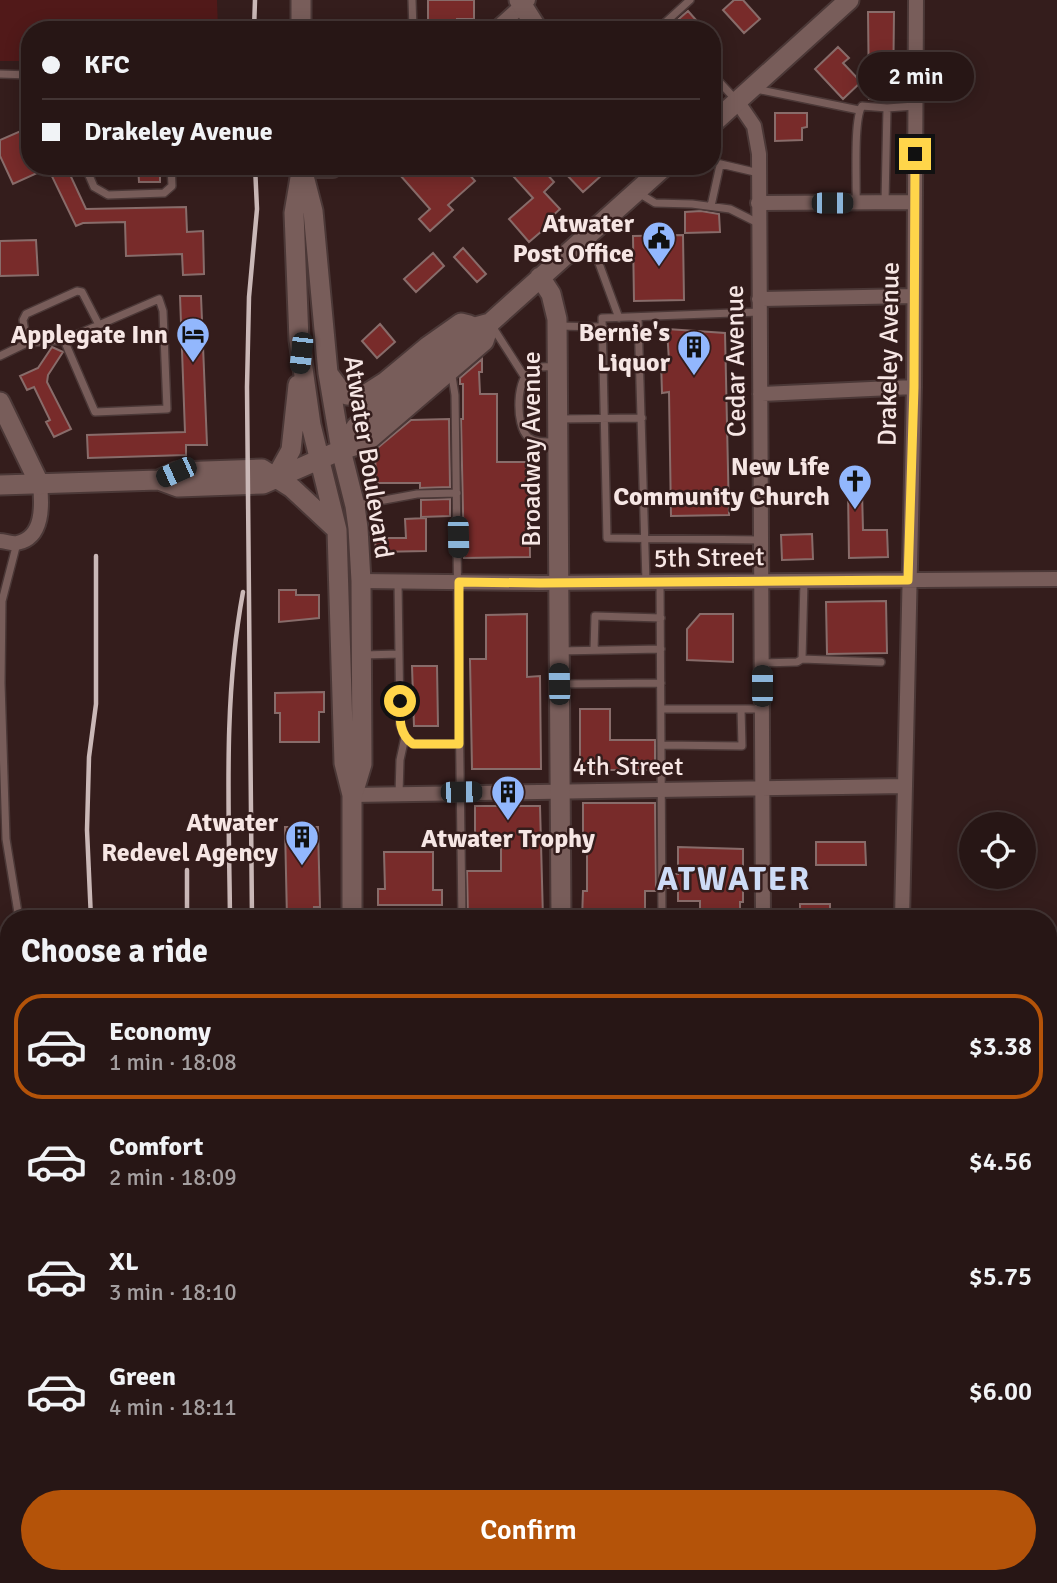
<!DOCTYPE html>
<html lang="en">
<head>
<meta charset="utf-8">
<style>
	:root { --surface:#271615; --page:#2f1f1e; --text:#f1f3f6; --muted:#a49fa0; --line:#433534; --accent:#b45309 }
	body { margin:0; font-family:Signika,sans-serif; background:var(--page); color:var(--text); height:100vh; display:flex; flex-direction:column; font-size:26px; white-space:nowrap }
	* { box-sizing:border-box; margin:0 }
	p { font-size:23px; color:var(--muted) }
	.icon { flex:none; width:38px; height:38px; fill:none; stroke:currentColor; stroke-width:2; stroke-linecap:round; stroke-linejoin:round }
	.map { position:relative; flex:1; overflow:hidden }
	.side { position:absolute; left:0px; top:910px; width:1057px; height:674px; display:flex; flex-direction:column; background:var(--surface); border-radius:28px 28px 0 0; box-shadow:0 4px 18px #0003,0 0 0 2px var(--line) }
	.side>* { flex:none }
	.banner { position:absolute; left:21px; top:21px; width:700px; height:154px; border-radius:28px; box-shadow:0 4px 18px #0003,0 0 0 2px var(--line); display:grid; align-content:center; height:154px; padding:0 21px; background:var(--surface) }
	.buttons { position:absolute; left:959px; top:812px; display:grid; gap:14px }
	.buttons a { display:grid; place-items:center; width:77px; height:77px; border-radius:50%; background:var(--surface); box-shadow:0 4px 18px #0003,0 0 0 2px var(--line); font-size:35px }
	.end { position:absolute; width:32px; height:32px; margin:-16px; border:9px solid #ffd54a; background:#111; box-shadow:0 0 0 4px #111 }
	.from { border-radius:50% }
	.bubble { position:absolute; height:49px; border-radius:24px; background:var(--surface); box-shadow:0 4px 18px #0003,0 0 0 2px var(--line); font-size:23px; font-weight:600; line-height:49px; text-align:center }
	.car { position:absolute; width:21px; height:42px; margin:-21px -10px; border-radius:9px; box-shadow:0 0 5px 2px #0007; background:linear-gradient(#222 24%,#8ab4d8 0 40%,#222 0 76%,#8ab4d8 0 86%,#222 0) }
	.banner b { display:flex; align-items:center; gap:24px; height:66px; font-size:26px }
	.banner b+b { border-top:2px solid var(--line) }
	.banner i { width:18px; height:18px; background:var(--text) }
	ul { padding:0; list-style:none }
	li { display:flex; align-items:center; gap:21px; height:105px; margin:0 14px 10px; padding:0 7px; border:4px solid transparent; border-radius:28px }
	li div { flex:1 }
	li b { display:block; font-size:26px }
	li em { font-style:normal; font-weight:600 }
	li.on { border-color:var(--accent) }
	li>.icon { width:63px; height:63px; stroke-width:1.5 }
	h2 { padding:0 21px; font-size:32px; line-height:84px }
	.cta { display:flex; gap:14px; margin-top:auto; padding:14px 21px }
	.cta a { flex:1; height:80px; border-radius:42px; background:var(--accent); color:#fff; font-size:28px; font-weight:600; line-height:80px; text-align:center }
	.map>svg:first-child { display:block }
	.green { fill:#511919 }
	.building { fill:#782b2a; stroke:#886c6a; stroke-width:2 }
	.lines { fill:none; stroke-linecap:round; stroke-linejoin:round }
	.lane-casing { stroke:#4b3837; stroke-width:10 }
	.street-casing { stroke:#4b3837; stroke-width:18 }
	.secondary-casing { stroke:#4b3837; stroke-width:23 }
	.lane { stroke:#785d5a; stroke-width:7 }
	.street { stroke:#785d5a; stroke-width:14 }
	.secondary { stroke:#785d5a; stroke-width:19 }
	.rail { stroke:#cab8b7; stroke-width:4.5 }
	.route { stroke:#ffd54a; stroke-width:9 }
	.labels { text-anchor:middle; stroke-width:5; stroke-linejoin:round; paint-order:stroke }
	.poi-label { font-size:26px; font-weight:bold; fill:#f6e6e4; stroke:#341d1c; text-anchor:end }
	.street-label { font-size:26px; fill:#f6e6e4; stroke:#341d1c }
	.district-label { font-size:33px; font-weight:bold; letter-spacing:2px; fill:#cddbf6; stroke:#341d1c }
</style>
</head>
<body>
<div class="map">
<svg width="1057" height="1583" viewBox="0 0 1057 1583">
	<rect width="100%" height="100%" fill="#341d1c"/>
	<path class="green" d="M0 0H217L218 30H30V61H0Z"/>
	<path class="building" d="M428 0H474V19H457V30H428Z
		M734 0H743L760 19 744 33 723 10Z
		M688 11 705 30H666Z
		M868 12H894L893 100 869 99Z
		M838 47 849 58 843 63 861 82 843 99 815 69Z
		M775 113H807V127L802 128V140L775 141Z
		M30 127V166H66L86 209 186 207 187 232 203 231 204 274 183 275 182 254 126 256 125 222 83 223 76 226 48 168 13 184 0 156V140Z
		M138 166H160V182H139Z
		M392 166H462L475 181 448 205 453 210 430 231 419 219 430 209Z
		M504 166H540L554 182 544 192 560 209 547 221 550 224 529 242 509 219 533 198Z
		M570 166H612L583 192 564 172Z
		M701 211 719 214 720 232 685 233V212Z
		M683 235 684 300 634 301 633 236Z
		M36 240 38 275 0 276V241Z
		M463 248 486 274 477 282 454 257Z
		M433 253 444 266 416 292 404 279Z
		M180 296H201L207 445H186V455L88 458 87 435 185 432Z
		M380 324 395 342 377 358 362 341Z
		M667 329 725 333 729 515 671 516 669 392 662 393 661 361H669Z
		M52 347 63 352 48 375 47 382 71 429 54 437 46 422 50 420 34 387 27 390 20 376 38 368Z
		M482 359V372H479L480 394H497V462H529L530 557 464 558 461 419H463V384H460V378Z
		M449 419 450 487 420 488V483H376L375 450 411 420Z
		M848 491H862L863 530H887L888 557 849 558Z
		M450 499V516L421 517V500Z
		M426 518V551L376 552 375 538H406L405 519Z
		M812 534 813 559 782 560 781 535Z
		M279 590H296V595H319V618L279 622Z
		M886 601 887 653 827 654 826 602Z
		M527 614V677L540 676 541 769H472L470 659H486V615Z
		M700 614H733V662L687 660V629Z
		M412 666H437L438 726H414Z
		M324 692V712H319V742H280V713H275V693Z
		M580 709H610V740H655V770H580Z
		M583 803H655L656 891H645V918L582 919 583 891H587V836H583Z
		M475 806H540L543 919H468L467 871H501V839H475Z
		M285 827H318L320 907H314V919H287Z
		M816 842H865L866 865H816Z
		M678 847 743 849V902H740V919H700V901H678V888H668V874H678Z
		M384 852H433V890H442V905H378V889H385Z
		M800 904H830V919H800Z"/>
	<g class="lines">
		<g class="lane-casing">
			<path id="lane" d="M412 0 413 30
				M657 30 690 0
				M0 74 30 75
				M712 74 737 101
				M756 89 859 110
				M887 108 915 106
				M712 162 759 173
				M85 166 94 187 108 195 164 193 172 186 171 166
				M637 192 655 203 692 204 730 209 758 223
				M856 203C857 183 853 120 862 106L887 108 885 202
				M711 206 720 165
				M581 242 597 258 619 318
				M759 312 602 318 607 538 761 540
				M638 317 646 582
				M492 326 524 376
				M558 326 603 327
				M27 343 23 320 26 314 77 291 82 292 99 325
				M0 356 27 343 64 340 159 299 163 311 167 409 95 412 64 340
				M451 370 455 395 462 919
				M558 419 642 418
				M555 442C546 442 536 443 528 437 515 426 515 375 534 368 540 366 550 367 556 367
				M357 505 417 494 457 493
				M17 543 2 601 1 683 6 839 19 919
				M660 582 662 919
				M594 650 595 616 661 618
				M559 651 661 649
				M364 655 399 654 398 582
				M802 659 881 662
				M762 663 797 662 802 659 804 581
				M561 684 661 683
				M662 709H762
				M405 737 413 744H459
				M662 745 742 746 741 709
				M399 794 400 760 405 737 400 724 399 654
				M1048 1111 1057 1110
				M356 1575H419
				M463 1575V1583
				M664 1575V1583"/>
		</g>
		<g class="street-casing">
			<path id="street" d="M495 30 528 0
				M737 101 754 126 759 154 763 919
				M302 170H333L338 166
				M758 203 914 202
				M759 299 913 296
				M760 394 914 387
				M0 541C5 541 12 544 17 543 44 538 42 504 40 485
				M361 581 540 583 1057 579
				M352 795 905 786
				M902 919 914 387 916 0
				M1048 996H1057
				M767 1575V1583"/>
		</g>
		<g class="secondary-casing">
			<path id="secondary" d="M301 0V30
				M519 0 538 30
				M712 124 849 0
				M302 166 294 213 299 340 311 425 337 530 344 763 352 795V919
				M304 176 313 211 328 373 341 450 355 506 358 528 361 581 362 764 353 794
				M540 277 551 294 557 319 561 919
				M330 376 341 391 347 395 363 396 385 382 427 347 461 323 469 325
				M0 402 40 485
				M341 450 356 427 472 328 490 323 665 166
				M276 477 291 450 298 385
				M159 480 178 487 263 484 341 450 365 443 484 341 490 323
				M0 485 159 480 176 472 262 469 292 488 337 530
				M1048 1395H1057
				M566 1575V1583
				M345 1583 346 1575"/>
		</g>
		<use href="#lane" class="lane"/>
		<use href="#street" class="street"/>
		<use href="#secondary" class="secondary"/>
		<path class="rail" d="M254 30 255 0
			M187 870V919
			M91 919 87 830 89 757 96 704V556
			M230 919C229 809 223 700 243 592
			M252 919 247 387 249 297 257 209 255 166
			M238 1575V1583
			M256 1575V1583"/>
	</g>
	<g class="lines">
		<path class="route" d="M400 701C400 717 398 734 413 744H459V582L540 583 908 580 914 387 915 154"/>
	</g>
	<defs>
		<g id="civic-pin" transform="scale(1.75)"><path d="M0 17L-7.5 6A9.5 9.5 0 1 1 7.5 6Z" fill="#92b7fd" stroke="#341d1c"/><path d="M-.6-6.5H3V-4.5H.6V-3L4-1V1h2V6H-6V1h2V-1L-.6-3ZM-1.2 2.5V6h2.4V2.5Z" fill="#111"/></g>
		<g id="hotel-pin" transform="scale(1.75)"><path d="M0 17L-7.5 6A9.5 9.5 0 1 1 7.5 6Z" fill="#92b7fd" stroke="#341d1c"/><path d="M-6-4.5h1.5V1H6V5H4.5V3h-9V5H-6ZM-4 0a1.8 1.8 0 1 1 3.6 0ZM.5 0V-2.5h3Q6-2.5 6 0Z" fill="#111"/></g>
		<g id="building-pin" transform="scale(1.75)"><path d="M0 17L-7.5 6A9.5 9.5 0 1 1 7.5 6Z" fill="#92b7fd" stroke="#341d1c"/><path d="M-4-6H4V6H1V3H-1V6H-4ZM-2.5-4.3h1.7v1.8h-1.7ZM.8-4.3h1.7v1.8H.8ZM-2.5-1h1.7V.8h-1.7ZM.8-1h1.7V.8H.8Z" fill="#111"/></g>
		<g id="church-pin" transform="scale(1.75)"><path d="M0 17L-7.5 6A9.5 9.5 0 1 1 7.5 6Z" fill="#92b7fd" stroke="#341d1c"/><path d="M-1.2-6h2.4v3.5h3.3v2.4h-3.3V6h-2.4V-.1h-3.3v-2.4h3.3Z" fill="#111"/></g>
	</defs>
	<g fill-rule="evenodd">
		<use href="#civic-pin" x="659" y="238"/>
		<use href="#hotel-pin" x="193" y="334"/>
		<use href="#building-pin" x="694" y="347"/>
		<use href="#church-pin" x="855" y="481"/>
		<use href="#building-pin" x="508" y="792"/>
		<use href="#building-pin" x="302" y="837"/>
	</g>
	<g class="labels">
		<g class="poi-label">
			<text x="634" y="232">Atwater<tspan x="634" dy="30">Post Office</tspan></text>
			<text x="670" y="341">Bernie's<tspan x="670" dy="30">Liquor</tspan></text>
			<text x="168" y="343">Applegate Inn</text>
			<text x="830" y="475">New Life<tspan x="830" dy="30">Community Church</tspan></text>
			<text x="278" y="831">Atwater<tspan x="278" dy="30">Redevel Agency</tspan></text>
			<text x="508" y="847" text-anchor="middle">Atwater Trophy</text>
		</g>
		<g class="street-label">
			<text transform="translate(888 354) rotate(-89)" y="9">Drakeley Avenue</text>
			<text transform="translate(735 361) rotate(-91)" y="9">Cedar Avenue</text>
			<text transform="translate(531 449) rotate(-90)" y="9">Broadway Avenue</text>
			<text transform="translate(369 457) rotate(81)" y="9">Atwater Boulevard</text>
			<text transform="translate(709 557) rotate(-1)" y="9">5th Street</text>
			<text x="628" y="775">4th Street</text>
		</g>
		<g class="district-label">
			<text x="734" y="890">ATWATER</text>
		</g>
	</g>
</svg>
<div class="buttons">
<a><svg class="icon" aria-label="locate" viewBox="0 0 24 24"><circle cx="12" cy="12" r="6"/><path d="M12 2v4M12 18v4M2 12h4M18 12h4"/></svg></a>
</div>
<i class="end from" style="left:400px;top:701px"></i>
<i class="end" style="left:915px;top:154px"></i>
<div class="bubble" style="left:858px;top:52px;width:116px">2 min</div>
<i class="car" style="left:832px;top:203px;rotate:90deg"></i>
<i class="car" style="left:301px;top:353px;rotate:186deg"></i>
<i class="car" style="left:176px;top:472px;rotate:246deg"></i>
<i class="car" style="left:458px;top:537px;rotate:179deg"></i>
<i class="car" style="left:559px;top:684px;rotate:359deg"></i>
<i class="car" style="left:762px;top:686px;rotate:0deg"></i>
<i class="car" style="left:461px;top:792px;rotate:89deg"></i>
<div class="banner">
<b><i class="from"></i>KFC</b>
<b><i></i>Drakeley Avenue</b>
</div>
<section class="side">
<h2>Choose a ride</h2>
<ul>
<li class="on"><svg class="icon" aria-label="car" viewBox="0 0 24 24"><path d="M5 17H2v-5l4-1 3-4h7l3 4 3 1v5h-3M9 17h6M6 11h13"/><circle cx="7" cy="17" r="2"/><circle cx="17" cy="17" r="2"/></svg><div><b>Economy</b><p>1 min · 18:08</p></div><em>$3.38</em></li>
<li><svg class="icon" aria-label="car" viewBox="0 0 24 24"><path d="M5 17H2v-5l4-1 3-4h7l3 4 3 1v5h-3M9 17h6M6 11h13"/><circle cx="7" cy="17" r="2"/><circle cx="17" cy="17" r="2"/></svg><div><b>Comfort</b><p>2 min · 18:09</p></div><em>$4.56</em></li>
<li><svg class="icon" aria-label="car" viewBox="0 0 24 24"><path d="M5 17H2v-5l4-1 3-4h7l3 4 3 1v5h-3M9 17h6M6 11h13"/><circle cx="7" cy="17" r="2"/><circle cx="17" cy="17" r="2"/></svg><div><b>XL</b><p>3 min · 18:10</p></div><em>$5.75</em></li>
<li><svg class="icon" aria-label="car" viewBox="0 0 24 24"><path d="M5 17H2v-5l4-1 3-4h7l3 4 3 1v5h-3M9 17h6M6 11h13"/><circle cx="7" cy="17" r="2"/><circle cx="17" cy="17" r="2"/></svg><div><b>Green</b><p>4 min · 18:11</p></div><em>$6.00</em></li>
</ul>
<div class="cta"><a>Confirm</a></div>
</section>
</div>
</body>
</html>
